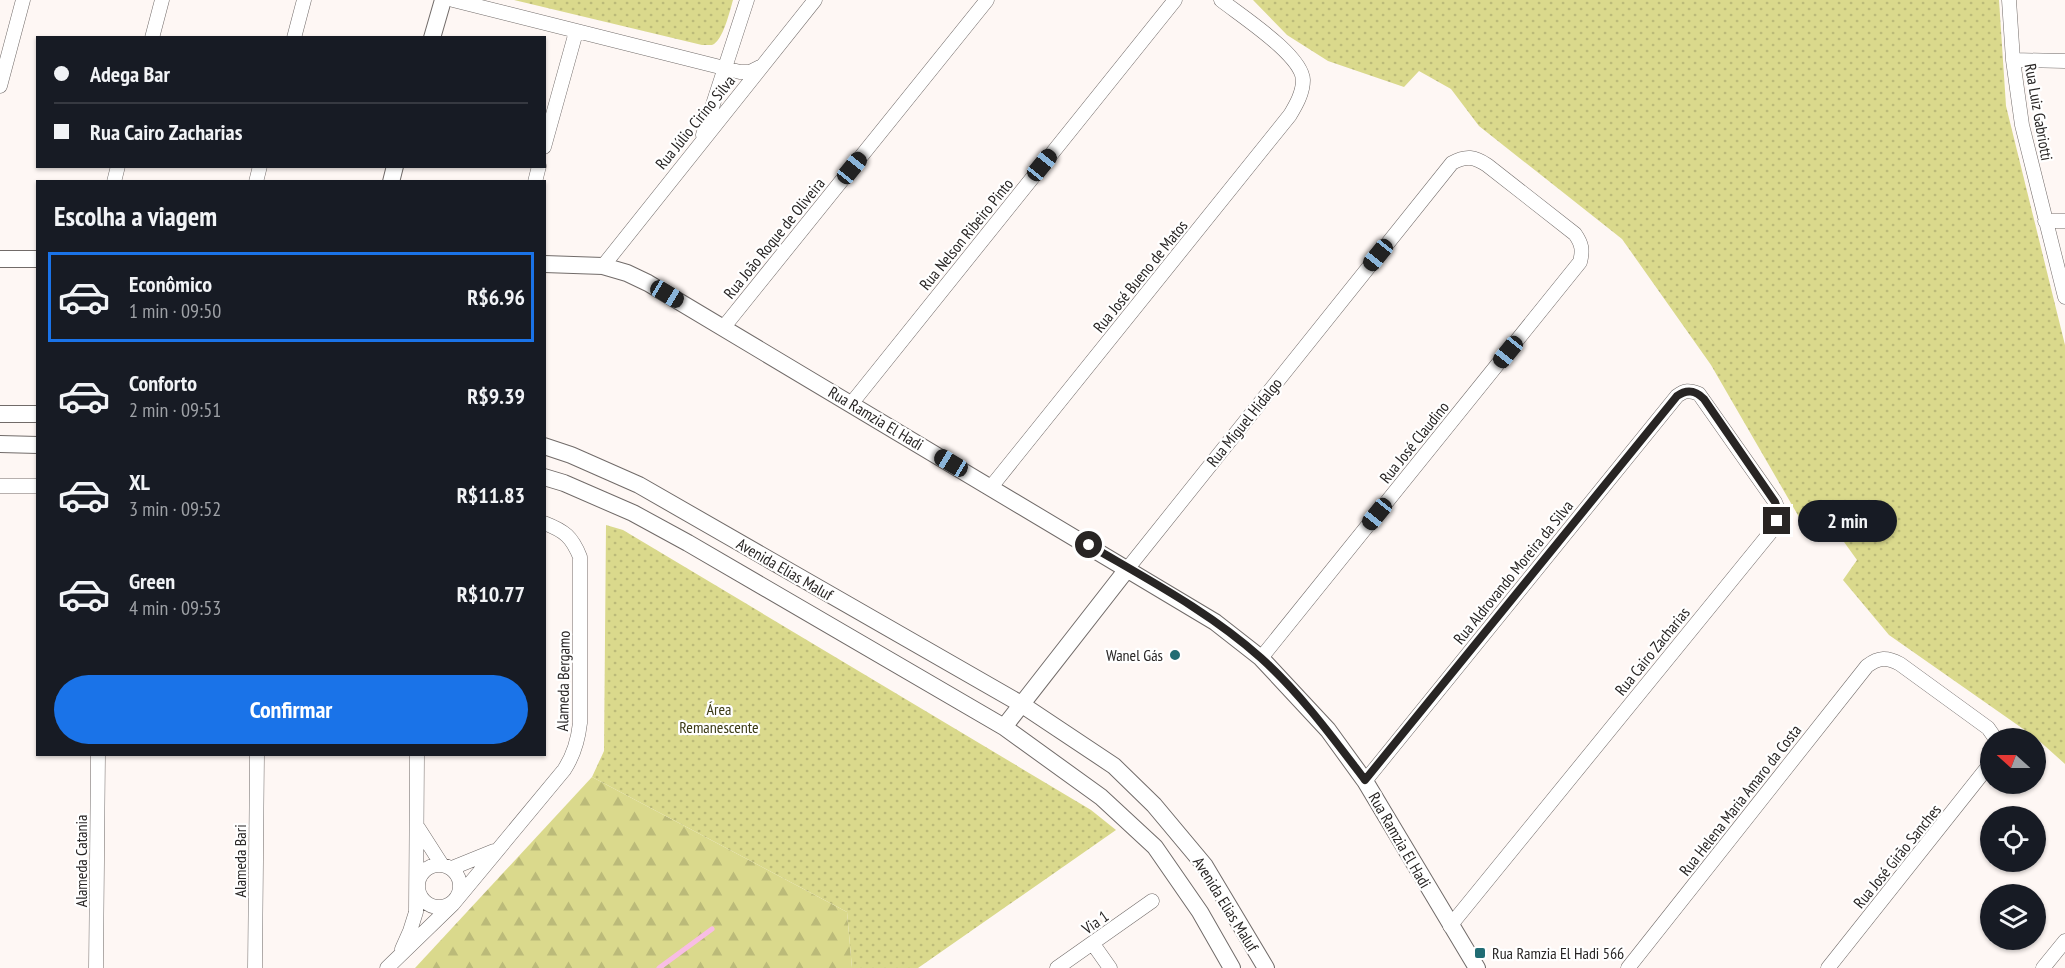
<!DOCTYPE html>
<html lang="pt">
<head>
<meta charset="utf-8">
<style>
	:root { --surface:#171b24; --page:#20242c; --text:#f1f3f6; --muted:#9ea1a6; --line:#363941; --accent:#1a73e8 }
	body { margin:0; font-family:"PT Sans Narrow",sans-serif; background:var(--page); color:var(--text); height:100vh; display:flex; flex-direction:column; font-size:22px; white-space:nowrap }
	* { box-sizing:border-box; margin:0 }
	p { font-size:20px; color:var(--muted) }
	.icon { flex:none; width:33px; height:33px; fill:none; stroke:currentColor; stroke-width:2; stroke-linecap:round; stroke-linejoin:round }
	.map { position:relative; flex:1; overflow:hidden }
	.details { position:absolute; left:36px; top:180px; width:510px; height:576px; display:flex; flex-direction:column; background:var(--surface); border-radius:0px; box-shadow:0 2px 4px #0004 }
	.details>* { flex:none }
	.top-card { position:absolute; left:36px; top:36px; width:510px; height:132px; border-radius:0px; box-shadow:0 2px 4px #0004; display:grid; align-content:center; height:132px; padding:0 18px; background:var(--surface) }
	.needle { width:39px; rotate:291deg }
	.controls { position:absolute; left:1980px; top:728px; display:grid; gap:12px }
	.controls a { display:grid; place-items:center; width:66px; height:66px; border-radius:50%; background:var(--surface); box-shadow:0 2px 4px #0004; font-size:30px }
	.end { position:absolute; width:27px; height:27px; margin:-14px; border:8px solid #282524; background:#fff; box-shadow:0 0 0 3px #fff }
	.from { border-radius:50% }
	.bubble { position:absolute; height:42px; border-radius:21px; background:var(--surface); box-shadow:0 2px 4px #0004; font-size:20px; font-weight:800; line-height:42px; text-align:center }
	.car { position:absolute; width:18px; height:36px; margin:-18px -9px; border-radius:8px; box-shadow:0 0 4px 2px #0007; background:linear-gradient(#222 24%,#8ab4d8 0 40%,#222 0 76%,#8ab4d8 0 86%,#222 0) }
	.top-card b { display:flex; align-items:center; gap:21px; height:57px; font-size:22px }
	.top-card b+b { border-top:2px solid var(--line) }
	.top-card i { width:15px; height:15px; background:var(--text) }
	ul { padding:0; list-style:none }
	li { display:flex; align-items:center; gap:18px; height:90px; margin:0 12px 9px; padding:0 6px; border:3px solid transparent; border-radius:0px }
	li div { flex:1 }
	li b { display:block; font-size:22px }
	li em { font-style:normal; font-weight:800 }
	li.current { border-color:var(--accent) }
	li>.icon { width:54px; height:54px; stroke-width:1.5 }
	h2 { padding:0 18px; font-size:27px; line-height:72px }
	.primary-button { display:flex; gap:12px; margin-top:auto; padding:12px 18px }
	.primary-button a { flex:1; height:69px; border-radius:36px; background:var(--accent); color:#fff; font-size:24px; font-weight:800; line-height:69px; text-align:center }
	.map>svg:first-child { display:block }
	.forest { fill:url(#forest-firs) }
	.park { fill:url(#park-dots) }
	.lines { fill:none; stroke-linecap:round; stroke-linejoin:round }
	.stream { stroke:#f8bde4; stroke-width:5 }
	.minor-casing { stroke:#716b69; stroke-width:15 }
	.tertiary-casing { stroke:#716b69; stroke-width:18 }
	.minor { stroke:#fff; stroke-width:14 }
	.tertiary { stroke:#fff; stroke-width:16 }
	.route { stroke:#282524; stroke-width:8 }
	.poi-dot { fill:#216c73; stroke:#fff; stroke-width:2 }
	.labels { text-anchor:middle; stroke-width:4.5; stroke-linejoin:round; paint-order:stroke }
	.street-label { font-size:16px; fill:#282524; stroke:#fff }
	.poi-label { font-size:16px; fill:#282524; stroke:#fff; text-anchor:end }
	.park-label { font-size:16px; fill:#3b3a16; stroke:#fff }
</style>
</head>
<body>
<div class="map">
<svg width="2065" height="968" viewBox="0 0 2065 968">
	<defs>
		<pattern id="forest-firs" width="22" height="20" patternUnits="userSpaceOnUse" patternTransform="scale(1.5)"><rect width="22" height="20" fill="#dad98c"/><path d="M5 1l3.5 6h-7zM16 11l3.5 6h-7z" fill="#bbba79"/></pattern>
		<pattern id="park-dots" width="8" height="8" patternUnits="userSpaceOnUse" patternTransform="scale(1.5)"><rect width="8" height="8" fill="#dad98c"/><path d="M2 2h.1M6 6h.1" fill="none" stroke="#bbba79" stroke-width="1.8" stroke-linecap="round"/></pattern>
	</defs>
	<rect width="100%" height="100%" fill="#fef7f4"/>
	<path class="forest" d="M592 777 847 912 852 968H415Z"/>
	<path class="park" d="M514 0H733C730 10 723 41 712 45 710 45 704 45 702 45Z
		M1253 0H1999L2006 106 2065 345V764L2036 738 1889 635 1843 580 1857 560 1816 503 1799 517 1711 365 1622 239 1479 126 1451 89 1419 71 1404 87 1328 61 1287 35Z
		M606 525 623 530 1091 810 1116 830 918 968H852L847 912 592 777 604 751Z"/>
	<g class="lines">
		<path class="stream" d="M659 968 712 929"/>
		<g class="minor-casing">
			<path id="minor" d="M453 0 740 72H750L760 67
				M2009 0 2013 60 2022 125 2065 297
				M152 38 162 0
				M294 38 304 0
				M2013 60 2065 61
				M0 86 23 0
				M703 135 747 0
				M544 147 576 32
				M114 182 118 166
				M256 182 260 166
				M535 182 539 166
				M2045 221H2065
				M603 266 815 0
				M723 328 987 0
				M851 404 1175 0
				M0 486H38
				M991 487 1290 115C1296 105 1303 93 1303 80 1302 55 1241 16 1221 0
				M1128 568 1452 163C1466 155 1475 157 1487 165L1575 234C1582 244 1583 250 1580 262L1261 658
				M1365 781 1677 396C1685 390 1689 390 1699 394L1775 502C1780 512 1779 518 1774 528L1450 926
				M417 826 442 865
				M418 886a21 21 0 1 1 42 0a21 21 0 1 1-42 0Z
				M452 868 494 851
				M1093 944 1110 968
				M402 949 410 931 416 912 417 754
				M96 968 98 754
				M255 968 257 754
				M387 968 453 904 564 770C574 755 578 741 580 723V557C572 537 565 531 544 523
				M1057 968 1152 901
				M1628 968 1867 666C1879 657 1887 657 1900 664L1988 728 1995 738
				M1828 968 1990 764
				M2043 968 2065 941"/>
		</g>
		<g class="tertiary-casing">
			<path id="tertiary" d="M432 38 443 0
				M391 182 395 166
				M0 259H38
				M544 264 603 266 627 273 648 283 1215 622 1261 658 1328 730 1365 781 1477 968
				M0 414H38
				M0 444 38 445
				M544 446 571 455 639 485 1021 704 1114 766 1154 805 1205 866 1266 968
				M544 477 564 483 633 513 688 543 1004 727 1101 797 1155 847 1200 912 1232 968
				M1004 727 1128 568"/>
		</g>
		<use href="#minor" class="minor"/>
		<use href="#tertiary" class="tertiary"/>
	</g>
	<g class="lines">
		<path class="route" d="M1089 545C1147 579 1210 612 1261 658 1301 694 1333 738 1365 780L1677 396C1687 389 1695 390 1704 399L1775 502 1779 514 1777 521"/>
	</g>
	<g class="poi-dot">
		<circle cx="1175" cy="655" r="6"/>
		<rect x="1474" y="947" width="12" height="12" rx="3"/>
	</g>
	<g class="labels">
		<g class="street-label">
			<text transform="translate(2039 112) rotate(80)" y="6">Rua Luiz Gabriotti</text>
			<text transform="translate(695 122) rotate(-51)" y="6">Rua Júlio Cirino Silva</text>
			<text transform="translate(966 234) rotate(-51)" y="6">Rua Nelson Ribeiro Pinto</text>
			<text transform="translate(774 238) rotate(-51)" y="6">Rua João Roque de Oliveira</text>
			<text transform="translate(1140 276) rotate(-51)" y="6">Rua José Bueno de Matos</text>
			<text transform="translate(876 418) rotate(31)" y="6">Rua Ramzia El Hadi</text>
			<text transform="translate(1244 422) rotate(-51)" y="6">Rua Miguel Hidalgo</text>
			<text transform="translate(1414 442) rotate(-51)" y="6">Rua José Claudino</text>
			<text transform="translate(785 569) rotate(30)" y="6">Avenida Elias Maluf</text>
			<text transform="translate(1513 572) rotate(-51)" y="6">Rua Aldrovando Moreira da Silva</text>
			<text transform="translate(1652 651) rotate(-51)" y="6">Rua Cairo Zacharias</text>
			<text transform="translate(563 681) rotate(-89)" y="6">Alameda Bergamo</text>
			<text transform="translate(1740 800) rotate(-52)" y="6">Rua Helena Maria Amaro da Costa</text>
			<text transform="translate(1400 840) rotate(60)" y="6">Rua Ramzia El Hadi</text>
			<text transform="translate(1897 856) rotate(-51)" y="6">Rua José Girão Sanches</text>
			<text transform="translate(81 861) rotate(-90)" y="6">Alameda Catania</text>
			<text transform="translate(240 861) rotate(-90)" y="6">Alameda Bari</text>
			<text transform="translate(1226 904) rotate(58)" y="6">Avenida Elias Maluf</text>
			<text transform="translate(1095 922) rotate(-35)" y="6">Via 1</text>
		</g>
		<g class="poi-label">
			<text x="1163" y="661">Wanel Gás</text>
			<text x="1492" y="959" text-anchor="start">Rua Ramzia El Hadi 566</text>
		</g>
		<g class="park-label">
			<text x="719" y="715">Área<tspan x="719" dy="18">Remanescente</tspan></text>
		</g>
	</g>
</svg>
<div class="controls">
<a><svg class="needle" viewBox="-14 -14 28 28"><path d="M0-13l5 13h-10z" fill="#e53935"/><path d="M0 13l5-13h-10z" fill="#9ea1a6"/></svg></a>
<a><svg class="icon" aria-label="locate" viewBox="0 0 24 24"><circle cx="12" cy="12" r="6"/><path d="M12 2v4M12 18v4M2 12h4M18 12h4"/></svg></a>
<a><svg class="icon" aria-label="layers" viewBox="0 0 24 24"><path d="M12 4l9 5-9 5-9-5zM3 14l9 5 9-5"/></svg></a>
</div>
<i class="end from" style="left:1089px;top:545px"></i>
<i class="end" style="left:1777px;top:521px"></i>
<div class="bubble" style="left:1798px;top:500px;width:99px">2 min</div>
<i class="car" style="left:1042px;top:165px;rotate:39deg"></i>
<i class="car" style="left:852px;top:168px;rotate:39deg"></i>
<i class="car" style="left:1378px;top:255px;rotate:219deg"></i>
<i class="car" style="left:667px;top:294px;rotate:121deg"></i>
<i class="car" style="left:1508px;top:352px;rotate:219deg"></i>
<i class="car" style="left:951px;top:463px;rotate:301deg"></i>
<i class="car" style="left:1377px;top:514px;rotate:219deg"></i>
<div class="top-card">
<b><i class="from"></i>Adega Bar</b>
<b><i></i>Rua Cairo Zacharias</b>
</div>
<section class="details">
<h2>Escolha a viagem</h2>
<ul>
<li class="current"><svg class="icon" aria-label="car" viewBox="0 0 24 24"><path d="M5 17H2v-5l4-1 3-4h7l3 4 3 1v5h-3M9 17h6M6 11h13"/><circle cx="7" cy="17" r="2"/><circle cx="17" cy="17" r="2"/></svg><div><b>Econômico</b><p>1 min · 09:50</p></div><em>R$6.96</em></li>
<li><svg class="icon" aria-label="car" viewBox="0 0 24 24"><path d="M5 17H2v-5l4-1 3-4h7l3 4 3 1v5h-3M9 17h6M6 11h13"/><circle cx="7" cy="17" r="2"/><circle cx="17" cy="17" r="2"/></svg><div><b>Conforto</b><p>2 min · 09:51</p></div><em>R$9.39</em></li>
<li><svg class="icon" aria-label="car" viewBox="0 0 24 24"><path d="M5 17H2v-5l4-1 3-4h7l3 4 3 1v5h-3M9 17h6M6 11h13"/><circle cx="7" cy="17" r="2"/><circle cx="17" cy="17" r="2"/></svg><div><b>XL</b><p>3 min · 09:52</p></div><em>R$11.83</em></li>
<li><svg class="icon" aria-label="car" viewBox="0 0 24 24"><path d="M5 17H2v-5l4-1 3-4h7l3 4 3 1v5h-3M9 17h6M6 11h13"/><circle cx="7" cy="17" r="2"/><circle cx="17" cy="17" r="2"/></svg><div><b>Green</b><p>4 min · 09:53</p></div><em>R$10.77</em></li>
</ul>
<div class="primary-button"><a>Confirmar</a></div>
</section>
</div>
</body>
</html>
